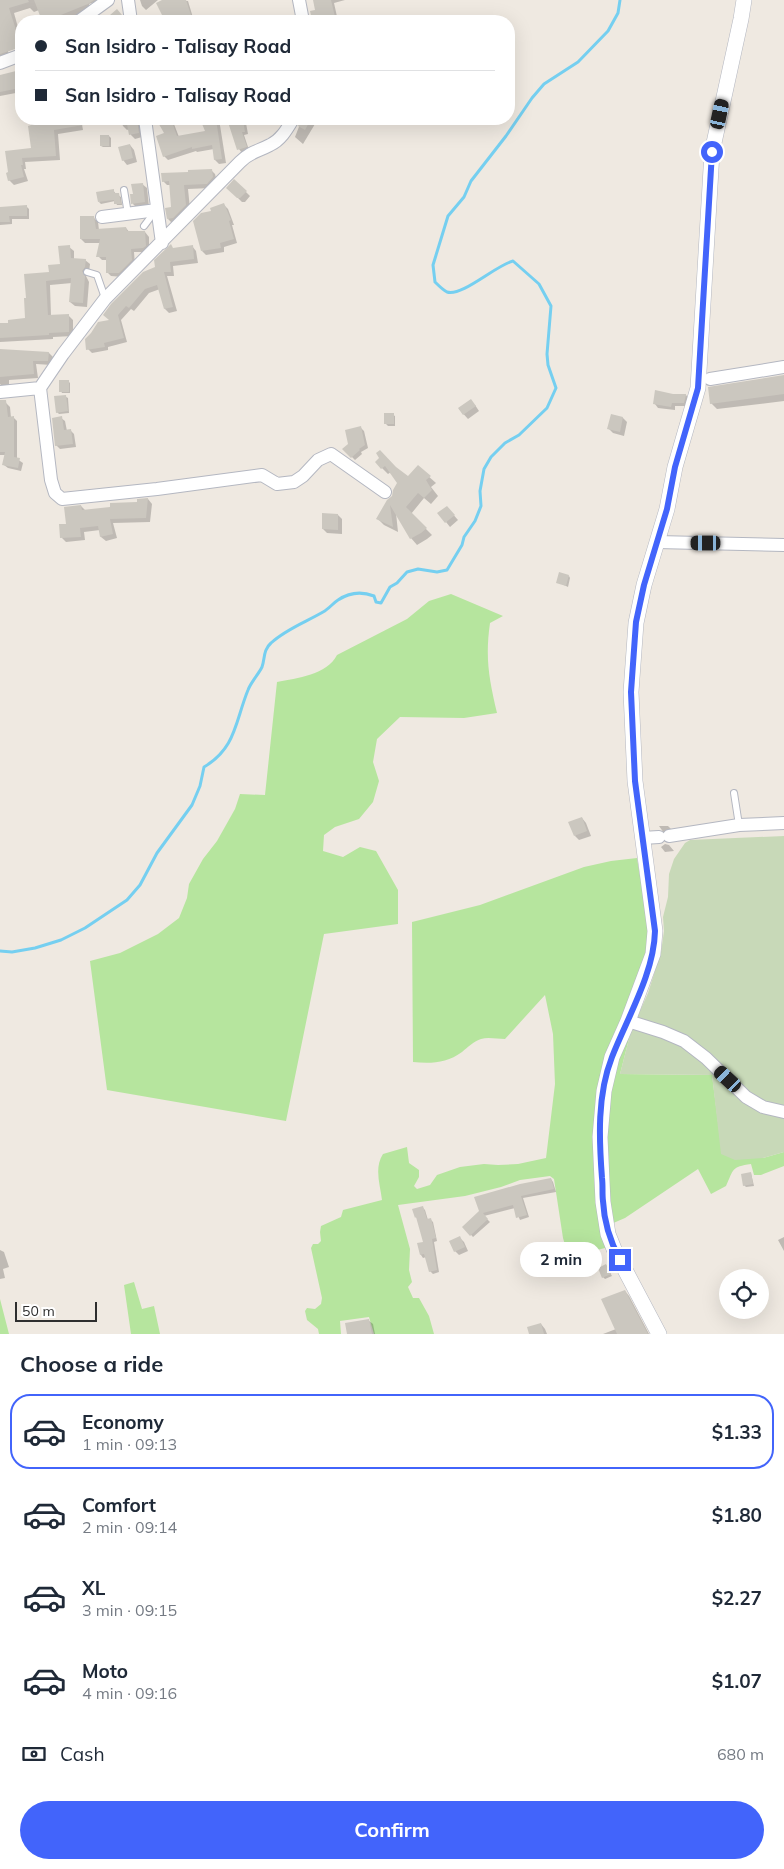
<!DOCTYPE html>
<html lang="en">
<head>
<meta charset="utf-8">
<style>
	:root { --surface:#fff; --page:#f2f2f3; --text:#1f2937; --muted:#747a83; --line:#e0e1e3; --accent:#4264fb }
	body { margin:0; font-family:Mulish,sans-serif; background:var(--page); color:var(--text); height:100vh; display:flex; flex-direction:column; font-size:19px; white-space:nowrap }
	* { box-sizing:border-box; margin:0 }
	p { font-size:16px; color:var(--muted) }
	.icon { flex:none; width:28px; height:28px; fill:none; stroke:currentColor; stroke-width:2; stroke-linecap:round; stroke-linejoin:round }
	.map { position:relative; height:1334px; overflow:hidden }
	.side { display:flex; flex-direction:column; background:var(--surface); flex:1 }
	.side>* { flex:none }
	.top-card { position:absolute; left:15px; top:15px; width:500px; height:110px; border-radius:20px; box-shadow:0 5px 20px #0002; display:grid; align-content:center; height:110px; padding:0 20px; background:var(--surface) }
	.fabs { position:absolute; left:719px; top:1269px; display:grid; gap:10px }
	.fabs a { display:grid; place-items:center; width:50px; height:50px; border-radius:50%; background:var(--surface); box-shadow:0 5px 20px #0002; font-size:25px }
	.scale { position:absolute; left:15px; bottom:12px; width:82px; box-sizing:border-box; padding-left:5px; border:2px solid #2e2e2e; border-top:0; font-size:14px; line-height:18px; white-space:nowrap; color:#2e2e2e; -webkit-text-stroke:4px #fff; paint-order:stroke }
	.end { position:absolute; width:22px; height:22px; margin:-11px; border:6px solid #4264fb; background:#fff; box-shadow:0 0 0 2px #fff }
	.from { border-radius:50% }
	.bubble { position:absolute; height:35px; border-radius:18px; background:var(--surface); box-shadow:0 5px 20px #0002; font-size:16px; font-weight:700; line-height:35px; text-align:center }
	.car { position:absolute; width:15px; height:30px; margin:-15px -8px; border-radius:6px; box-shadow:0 0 4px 1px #0007; background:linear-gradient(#222 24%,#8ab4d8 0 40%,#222 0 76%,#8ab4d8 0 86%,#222 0) }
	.top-card b { display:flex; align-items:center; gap:18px; height:48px; font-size:19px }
	.top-card b+b { border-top:1px solid var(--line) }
	.top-card i { width:12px; height:12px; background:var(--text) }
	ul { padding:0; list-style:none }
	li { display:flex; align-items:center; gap:15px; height:75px; margin:0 10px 8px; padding:0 10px; border:2px solid transparent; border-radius:20px }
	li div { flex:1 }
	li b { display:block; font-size:19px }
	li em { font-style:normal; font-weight:700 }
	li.active { border-color:var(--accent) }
	li>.icon { width:45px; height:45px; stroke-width:1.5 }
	h2 { padding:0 20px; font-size:22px; line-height:60px }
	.pay { display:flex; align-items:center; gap:12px; height:55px; padding:0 20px; font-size:19px }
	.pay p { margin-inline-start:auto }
	.action { display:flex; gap:10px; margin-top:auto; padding:10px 20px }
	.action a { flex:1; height:58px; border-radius:30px; background:var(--accent); color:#fff; font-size:20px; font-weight:700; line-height:58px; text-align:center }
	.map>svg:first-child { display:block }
	.green { fill:#b6e59e }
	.cemetery { fill:#c8d9b8 }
	.shadow { fill:#0003 }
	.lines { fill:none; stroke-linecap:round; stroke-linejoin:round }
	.stream { stroke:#75cff0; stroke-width:3 }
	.building { fill:#cbc7bf }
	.service-casing { stroke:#b4b7c1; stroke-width:8 }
	.minor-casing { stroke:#b4b7c1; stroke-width:14 }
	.tertiary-casing { stroke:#b4b7c1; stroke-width:16 }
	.service { stroke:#fff; stroke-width:6 }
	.minor { stroke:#fff; stroke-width:12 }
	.tertiary { stroke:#fff; stroke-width:15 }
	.route { stroke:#4264fb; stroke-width:6 }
</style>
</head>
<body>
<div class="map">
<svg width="784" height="1334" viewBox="0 0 784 1334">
	<rect width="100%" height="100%" fill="#efe9e1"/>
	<path class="green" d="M451 594 503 616 490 623C485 658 489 679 497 713L464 718 400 717 377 739 373 762 379 781 373 802 359 819 335 827 324 835 323 851 343 857 360 847 376 851 398 890V924L324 934 286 1121 107 1090 90 961 120 953 158 934 179 918 187 898 189 884 203 859 217 841 235 809 240 794 265 795 277 682C297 678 327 675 337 655L407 619 429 601Z
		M637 858 651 942 601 1070 609 1247 585 1253 587 1259 570 1262 563 1238 554 1179 550 1176 520 1180 501 1187 465 1196 398 1205 410 1249 409 1270 412 1282 408 1287 413 1298H419L429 1316 434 1334H374L369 1317 340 1321 341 1334H319L318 1329 307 1320 305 1311 307 1308 315 1309 321 1304 322 1298 311 1248 313 1244H318L321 1241 320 1232 321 1226 341 1217 343 1210 382 1200C380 1184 374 1168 383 1154L407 1147 409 1163 419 1170V1177L414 1186 417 1189 430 1185 437 1175 460 1167 484 1164 498 1165 518 1164 546 1158 555 1084 553 1034 545 995 505 1039C497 1039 488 1037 481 1039 474 1041 468 1047 462 1052 447 1063 431 1064 413 1062L412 922 480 905 584 867 611 861Z
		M631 1031 620 1074 712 1075 722 1154 763 1158 784 1152V1166L761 1175H754L751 1164C731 1167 734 1169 726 1186L711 1194 698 1169 625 1218 611 1224 604 1149 614 1068Z
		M134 1282 142 1309 154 1306 160 1334H131L124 1285Z
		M0 1299 9 1334H0Z"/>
	<path class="cemetery" d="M784 836V1152L763 1158 735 1160 721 1154 712 1075 620 1074 631 1031 648 993 661 952 664 931 663 917 668 897 669 874 674 859 685 843 690 840Z"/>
	<path class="shadow" d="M0 0H101L89 4 91 10 66 20 68 21H43L39 10 34 12 30 8 14 13 19 31H21V46L8 51 10 58 0 63Z
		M140 0H158L146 10 142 6Z
		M175 0 188 1 194 21H183V20L166 21 159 5Z
		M314 0H345L334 3 338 21H315L313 19 316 10Z
		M117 11 125 21H98L104 17 106 19Z
		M17 72 21 77V92L0 96V77Z
		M32 119H81L83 130 58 134 60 160 25 162 26 169H24L28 181 14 185 9 180 7 152 32 149Z
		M120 119H139L142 137 135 139 131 135 129 129 127 130 123 126Z
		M157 119H172L179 137 207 132 201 119H219L226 163 219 164 215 160 214 149 197 152 196 151 168 160 164 156 166 134Z
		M228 119H237V121L243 120 246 123 248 134 244 135 249 150 242 153 239 149Z
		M302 119H318L303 144 295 137Z
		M109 136 111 138V147H103L101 146Z
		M130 145 134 150 137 162 127 165 123 160Z
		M211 170 215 174 217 182 211 188 188 189 190 209 172 223 168 219 173 209 171 185H167L163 181Z
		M235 181 250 196 245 202H242L228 188Z
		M142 184 147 188 149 207 137 208 133 204 134 195Z
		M113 190 116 194 121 197 122 205H117L115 201 101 204 99 202Z
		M224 205 228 209 234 225H232L237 243 224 247V252L206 255 202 251Z
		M26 206 29 209V219H12V224L0 225V208Z
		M94 218 98 222 99 230 126 228 130 233 145 232 149 237V250L148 252H134L135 265 123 277 111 276 107 272V260H102L98 256 100 243H85L81 239Z
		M192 246 196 251 198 263 173 266 174 276H167L177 311 169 313 165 309 160 289 149 293 134 311 131 309 121 320 127 342 108 347V350L92 353 88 349 174 249Z
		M69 247 74 251V259L85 260 90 264 89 272 86 276 89 282 87 307 75 306 70 302 72 283 50 285 51 316 68 315 73 320V336L53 337V339L0 342V325H10L26 319 50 273 61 265Z
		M0 350 49 353 53 357 52 365 36 364 38 378 9 380V385L2 386 0 384Z
		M784 376V401L717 409 711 403Z
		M68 381 70 383V393H62L61 391Z
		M686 395 689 399 688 406H675V410L658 408 655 404Z
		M66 397 68 398 69 413 59 414 57 412Z
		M6 403 10 407 11 418 13 417 17 421V459L23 463 21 471 8 468 4 465 6 455H0V404Z
		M475 405 479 411 468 419 459 409Z
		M393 415 395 416V426H388L386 424Z
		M612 415 623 418 627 422 624 436 613 433 609 429Z
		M61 418 65 421 67 431 70 430 74 434 76 447 60 449 56 445Z
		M361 428 364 431 368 448 361 452 362 454 355 460 344 449 349 444Z
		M376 462 397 469 408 477 418 467 436 483 431 487 438 496 431 504 424 498 411 514 432 535 427 539 417 545 411 538 396 513 398 532 384 525 378 519 393 497 398 483 391 472 388 474Z
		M148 499 152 504 150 522 113 523 117 538 106 541 101 537 100 530 84 532 85 540 66 542 62 538 67 525 81 506 86 511 138 504Z
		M451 512 458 520 450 527 446 522Z
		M338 515 342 519V534L327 533 323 529Z
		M569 576 570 578 568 587 558 582Z
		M582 818 586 823 591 836 579 840 575 836Z
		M659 826H668L672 830 664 833Z
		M665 844 669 845 674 851 665 852 661 847Z
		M751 1173 754 1186 746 1187 744 1185Z
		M551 1179 553 1182 556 1192 523 1198 529 1217 520 1220 515 1208 484 1216 490 1222 473 1237 464 1227 481 1212Z
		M423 1208 425 1210 428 1220 430 1219 433 1222 437 1241 434 1242 439 1272 433 1274 430 1271 426 1257 423 1258 421 1255 418 1244 424 1243 418 1219 416 1217Z
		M784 1237V1251L778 1240Z
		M460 1238 464 1242 468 1251 459 1255 455 1251Z
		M0 1250 4 1252 9 1267 3 1269 5 1278 0 1279Z
		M557 1251 560 1259 551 1261 549 1259Z
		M606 1265 612 1276 605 1279 603 1277Z
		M625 1291 629 1296 649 1334H603L616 1329Z
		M368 1320 373 1324 375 1334H348Z
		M541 1324 545 1329 547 1334H531Z"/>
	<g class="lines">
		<path class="stream" d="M0 951 12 952 35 948 61 940 85 928 127 900 140 885 157 853 192 805 200 786 204 767C236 748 235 722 248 690 251 682 258 675 262 667 265 659 263 650 271 643 286 629 306 622 323 612 329 609 333 603 338 600 350 592 361 591 374 596L376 602 381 603 390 587 397 583 407 572 418 569 437 572 447 570 462 545 464 537 475 521 481 506 480 491 484 469 491 457 505 443 519 435 547 408 556 388 548 365 547 354 551 306 539 284 513 261C496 265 462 297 447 292 443 290 438 285 435 282L433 265 448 216 464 197 471 181 506 136 532 98 544 84 578 62 608 31 618 13 620 0"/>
	</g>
	<path class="building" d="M0 0H28L29 2 9 8 17 33 21 32V47L0 54Z
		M34 0H94L88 4 56 17 58 21H42Z
		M162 0H186L192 18 183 21 180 16 165 21 156 3Z
		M313 0H331L336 21 312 20 310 11 315 10Z
		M117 9 122 15 123 21H103Z
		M16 71 20 88 0 92V75Z
		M31 119H94L95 123 54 130 56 156 22 158 23 165H21L24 177 8 181 6 173 8 172 5 151 31 148 28 126 31 125Z
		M126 119H137L139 133 129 135Z
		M156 119H171L177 136 205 131 200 119H216L222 159 214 160 212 145 192 149V147L163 157 156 136 164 133Z
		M227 119H243L245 132H242L247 147 237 150Z
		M301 119H311L305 130 298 126Z
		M100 135H109V146H100Z
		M130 144 133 158 122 161 118 147Z
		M212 169 213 177 207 184 184 185 186 205 173 218 167 219 165 208 171 207 169 181 162 182 161 173 188 172V170Z
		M234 179 247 191 240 198H237L226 188Z
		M143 183 145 202 131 204 130 194H133L131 184Z
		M114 189V193H119L121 204H114V200L98 202 96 192Z
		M224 203 231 220 229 221 234 239 220 243 221 248 201 251 193 221 201 213 211 211 210 208Z
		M27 205V216H9L10 222H0V207Z
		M80 216H94L96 229 126 227 127 231H145L146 246 143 248 131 249 132 260 119 273H106V257H96L100 239H80Z
		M171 244 173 248 193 245 194 259 170 262 171 272H164L173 307 164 309 157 285 145 289 129 308 126 306 118 315 124 338 104 343 105 347 86 350 85 339 91 333 98 322 109 320 103 315 111 304 143 272 155 267 154 260Z
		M70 245 71 258 86 259 85 267 82 271 85 276 83 303 69 302 71 278 46 281 48 315 69 314V332L49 333V335L0 338V323H8V320L25 318 24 298H26L24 274 49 272 48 265 60 264 58 246Z
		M0 349 49 352 48 361H33L34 374 0 377Z
		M784 375V394L710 404 708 387Z
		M59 380H69V392H59Z
		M655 390 673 394H686V395L684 403H672L671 407 653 404Z
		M66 395 68 411 56 413 54 396Z
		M471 399 476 406 463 415 458 408Z
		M0 400H6L8 417 14 416V457L20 458 18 468 2 465 5 452H0Z
		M384 413H394V424H384Z
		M611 414 623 417 620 432 607 429Z
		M62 416 64 430 71 429 73 444 55 446 52 418Z
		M361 426 365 445 359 449 360 450 351 458 342 449 348 444 345 430Z
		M380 450 396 467 408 476 418 465 431 476 426 480 432 490 424 498 418 493 406 507 427 528 421 533 410 539 390 505 393 527 376 519 387 500 392 496 393 490 397 483 385 466 381 469 375 462 379 458 376 453Z
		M148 498 146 518 110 519 113 534 100 537 98 526 80 528 81 537 60 538 59 524H66L64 507 81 505 82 510 110 507V503L137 502V499Z
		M447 506 455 515 445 523 437 513Z
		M322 513 338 514V530L322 529Z
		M559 572 569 575 566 586 556 583Z
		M582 817 587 831 574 836 568 822Z
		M751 1172 753 1184 743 1186 741 1174Z
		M551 1178 554 1189 521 1196 527 1215 516 1218 513 1205 483 1213 488 1219 470 1236 462 1227 479 1211 474 1197 520 1184Z
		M423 1206 427 1219 431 1218 436 1238 432 1239 437 1270 429 1272 424 1254 420 1255 417 1243 423 1242 416 1217 415 1218 412 1209Z
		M460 1236 465 1247 454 1252 449 1241Z
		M558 1249 559 1258 548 1260 546 1251Z
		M606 1264 611 1274 602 1278 598 1268Z
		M625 1290 631 1302 648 1334H617L601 1299Z
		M369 1319 372 1334H347L345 1323Z
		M541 1323 544 1334H529L527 1327Z"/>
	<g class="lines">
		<g class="service-casing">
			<path id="service" d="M124 190 128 214
				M144 226 150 218 153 210
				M87 272 97 275 105 298
				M734 793 739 825"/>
		</g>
		<g class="minor-casing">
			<path id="minor" d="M128 0 131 21
				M299 0 303 21
				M79 21 108 0
				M0 63 21 55
				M145 119 162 243
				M102 217 157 210
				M710 379 784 367
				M40 388 51 480 55 493 62 499 157 489 262 475 277 484 294 482 303 476 318 460 331 454 385 492
				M0 392 40 388 63 354 105 299 240 162C251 151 257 152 270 145 281 140 287 129 293 119
				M657 542 784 545
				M669 836 739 825 784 823
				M642 838 659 837
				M628 1021 663 1032 684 1041 706 1058 746 1097 763 1107 784 1112"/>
		</g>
		<g class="tertiary-casing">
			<path id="tertiary" d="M659 1334 614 1249 608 1234 603 1202 600 1137 604 1091 612 1057 628 1021 653 954 655 931 635 781 631 692 636 623 644 585 667 509 675 467 698 388 712 152 741 19 744 0"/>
		</g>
		<use href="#service" class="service"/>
		<use href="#minor" class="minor"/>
		<use href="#tertiary" class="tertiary"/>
	</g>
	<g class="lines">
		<path class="route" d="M620 1260C610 1241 604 1222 603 1201 602 1194 603 1186 602 1178 599 1139 597 1095 612 1057 627 1018 654 974 655 931L635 781 631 692 636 622 644 585 667 509 675 467 698 388 712 152"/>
	</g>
</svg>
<div class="fabs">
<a><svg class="icon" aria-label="locate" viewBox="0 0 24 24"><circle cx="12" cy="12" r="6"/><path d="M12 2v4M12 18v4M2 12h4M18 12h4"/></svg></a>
</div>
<div class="scale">50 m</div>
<i class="end from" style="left:712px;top:152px"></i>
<i class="end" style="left:620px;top:1260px"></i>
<div class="bubble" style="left:520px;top:1242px;width:82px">2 min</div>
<i class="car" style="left:720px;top:114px;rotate:12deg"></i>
<i class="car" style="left:706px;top:543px;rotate:270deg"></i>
<i class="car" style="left:728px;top:1079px;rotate:313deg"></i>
<div class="top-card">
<b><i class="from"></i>San Isidro - Talisay Road</b>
<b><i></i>San Isidro - Talisay Road</b>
</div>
</div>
<section class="side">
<h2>Choose a ride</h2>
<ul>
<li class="active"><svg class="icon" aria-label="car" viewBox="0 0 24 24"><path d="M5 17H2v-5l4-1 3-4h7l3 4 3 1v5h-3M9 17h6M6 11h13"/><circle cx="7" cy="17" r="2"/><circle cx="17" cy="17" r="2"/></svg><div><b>Economy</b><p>1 min · 09:13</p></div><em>$1.33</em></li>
<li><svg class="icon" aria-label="car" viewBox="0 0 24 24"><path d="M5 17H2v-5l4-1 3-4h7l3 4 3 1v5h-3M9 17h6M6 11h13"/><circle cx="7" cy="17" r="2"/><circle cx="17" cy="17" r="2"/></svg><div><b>Comfort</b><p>2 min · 09:14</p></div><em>$1.80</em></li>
<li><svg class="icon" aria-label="car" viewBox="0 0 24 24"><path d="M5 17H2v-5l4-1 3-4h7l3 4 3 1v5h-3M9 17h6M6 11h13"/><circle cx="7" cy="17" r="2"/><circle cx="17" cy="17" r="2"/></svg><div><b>XL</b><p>3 min · 09:15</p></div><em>$2.27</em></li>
<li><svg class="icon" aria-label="car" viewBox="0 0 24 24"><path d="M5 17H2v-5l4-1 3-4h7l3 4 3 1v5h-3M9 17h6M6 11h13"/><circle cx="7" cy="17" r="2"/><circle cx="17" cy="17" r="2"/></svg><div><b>Moto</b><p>4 min · 09:16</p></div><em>$1.07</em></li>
</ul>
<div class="pay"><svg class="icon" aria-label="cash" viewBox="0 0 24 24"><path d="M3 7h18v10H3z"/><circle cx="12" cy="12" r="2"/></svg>Cash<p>680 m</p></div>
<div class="action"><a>Confirm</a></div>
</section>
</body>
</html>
